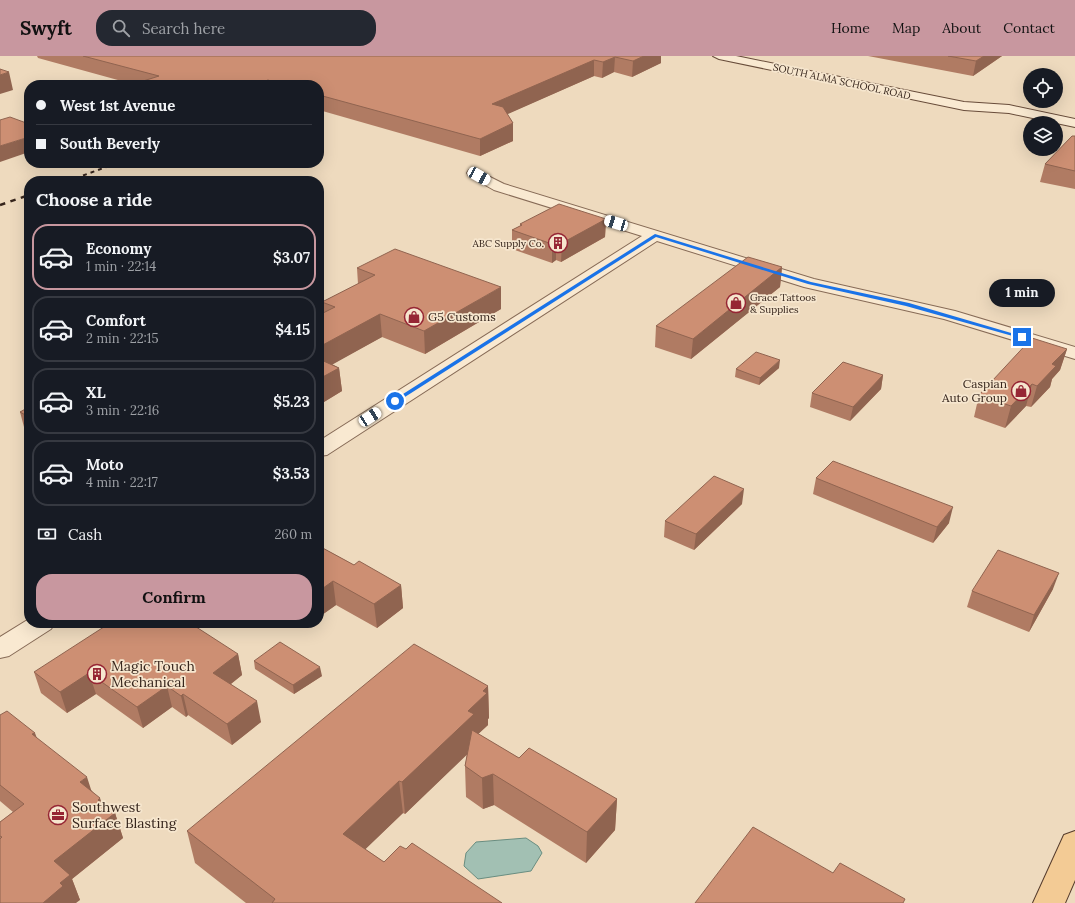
<!DOCTYPE html>
<html lang="en">
<head>
<meta charset="utf-8">
<style>
	:root { --surface:#171b24; --page:#242831; --text:#f1f3f6; --muted:#9ea1a6; --line:#363941; --accent:#c8979f }
	body { margin:0; font-family:Lora,serif; background:var(--page); color:var(--text); height:100vh; display:flex; flex-direction:column; font-size:15px; white-space:nowrap }
	* { box-sizing:border-box; margin:0 }
	p { font-size:13px; color:var(--muted) }
	.icon { flex:none; width:22px; height:22px; fill:none; stroke:currentColor; stroke-width:2; stroke-linecap:round; stroke-linejoin:round }
	.map { position:relative; flex:1; overflow:hidden }
	.details { position:absolute; left:24px; top:120px; width:300px; height:452px; display:flex; flex-direction:column; background:var(--surface); border-radius:16px; box-shadow:0 4px 16px #0002 }
	.details>* { flex:none }
	.hud { position:absolute; left:24px; top:24px; width:300px; height:88px; border-radius:16px; box-shadow:0 4px 16px #0002; display:grid; align-content:center; height:88px; padding:0 12px; background:var(--surface) }
	.buttons { position:absolute; left:1023px; top:12px; display:grid; gap:8px }
	.buttons a { display:grid; place-items:center; width:40px; height:40px; border-radius:50%; background:var(--surface); box-shadow:0 4px 16px #0002; font-size:20px }
	.end { position:absolute; width:18px; height:18px; margin:-9px; border:5px solid #1a73e8; background:#fff; box-shadow:0 0 0 2px #fff }
	.from { border-radius:50% }
	.bubble { position:absolute; height:28px; border-radius:14px; background:var(--surface); box-shadow:0 4px 16px #0002; font-size:13px; font-weight:700; line-height:28px; text-align:center }
	.car { position:absolute; width:12px; height:24px; margin:-12px -6px; border-radius:5px; box-shadow:0 0 3px 1px #0007; background:linear-gradient(#fff 24%,#345 0 40%,#fff 0 76%,#345 0 86%,#fff 0) }
	.hud b { display:flex; align-items:center; gap:14px; height:38px; font-size:15px }
	.hud b+b { border-top:1px solid var(--line) }
	.hud i { width:10px; height:10px; background:var(--text) }
	ul { padding:0; list-style:none }
	li { display:flex; align-items:center; gap:12px; height:66px; margin:0 8px 6px; padding:0 4px; border:2px solid var(--line); border-radius:16px }
	li div { flex:1 }
	li b { display:block; font-size:15px }
	li em { font-style:normal; font-weight:700 }
	li.selected { border-color:var(--accent) }
	li>.icon { width:36px; height:36px; stroke-width:1.5 }
	h2 { padding:0 12px; font-size:18px; line-height:48px }
	.pay { display:flex; align-items:center; gap:10px; height:44px; padding:0 12px; font-size:15px }
	.pay p { margin-inline-start:auto }
	.primary-button { display:flex; gap:8px; margin-top:auto; padding:8px 12px }
	.primary-button a { flex:1; height:46px; border-radius:16px; background:var(--accent); color:#111; font-size:16px; font-weight:700; line-height:46px; text-align:center }
	header { display:flex; align-items:center; gap:24px; box-sizing:border-box; height:56px; padding:0 20px; background:var(--accent); color:#111 }
	header strong { font-size:19px }
	nav { display:flex; gap:22px; margin-inline-start:auto; font-size:14px }
	.search { width:280px; height:36px; background:var(--page); display:flex; align-items:center; gap:10px; box-sizing:border-box; padding:0 14px; border-radius:16px; color:var(--muted); font-size:15px }
	.map>svg:first-child { display:block }
	.water { fill:#a2c0b3; stroke:#698d80 }
	.lines { fill:none; stroke-linecap:round; stroke-linejoin:round }
	.minor-casing { stroke:#876b57; stroke-width:2 }
	.secondary-casing { stroke:#684c3a; stroke-width:2 }
	.primary-casing { stroke:#543a2b; stroke-width:2 }
	.minor { fill:#f9e9d1; fill-rule:evenodd }
	.secondary { fill:#f9e9d1; fill-rule:evenodd }
	.primary { fill:#f3cb95; fill-rule:evenodd }
	.rail-far1 { stroke:#36251c; stroke-width:2; stroke-dasharray:4 4; stroke-linecap:butt }
	.rail { stroke:#36251c; stroke-width:2.5; stroke-dasharray:5.5 5.5; stroke-linecap:butt }
	.wall { fill:#b07b63 }
	.shaded-wall { fill:#906450 }
	.building { fill:#cd8f73; stroke:#906450 }
	.route { fill:#1a73e8 }
	.labels { text-anchor:middle; stroke-width:3.5; stroke-linejoin:round; paint-order:stroke }
	.far-street-label { font-size:10px; fill:#36251c; stroke:#f6e6ce }
	.far-poi-label { font-size:10px; fill:#36251c; stroke:#f6e6ce; text-anchor:end }
	.poi-label { font-size:12px; fill:#36251c; stroke:#f6e6ce; text-anchor:start }
	.near-poi-label { font-size:14px; fill:#36251c; stroke:#f6e6ce; text-anchor:start }
</style>
</head>
<body>
<header>
<strong>Swyft</strong>
<div class="search"><svg class="icon" aria-label="search" viewBox="0 0 24 24"><circle cx="10" cy="10" r="6"/><path d="M15 15l6 6"/></svg>Search here</div>
<nav><a>Home</a><a>Map</a><a>About</a><a>Contact</a></nav>
</header>
<div class="map">
<svg width="1075" height="847" viewBox="0 0 1075 847">
	<rect width="100%" height="100%" fill="#eedabe"/>
	<path class="water" d="M526 782 538 790 542 797 531 815 478 823 464 810 466 797 476 786Z"/>
	<g class="lines">
		<g class="minor-casing">
			<path id="minor" d="M474 113 504 128 814 223 955 255 1075 291V303L944 263 804 231 657 185 327 399 319 400V385L642 180 494 134 469 120 467 117 469 114Z
				M29 563V567H55L51 573 9 600 0 602V581Z"/>
		</g>
		<g class="secondary-casing">
			<path id="secondary" d="M713 0H736L964 46 1009 49 1075 63V71L1009 57 964 54 719 3Z"/>
		</g>
		<g class="primary-casing">
			<path id="primary" d="M1075 775V824L1065 847H1033L1064 779Z"/>
		</g>
		<use href="#minor" class="minor"/>
		<use href="#secondary" class="secondary"/>
		<use href="#primary" class="primary"/>
		<path class="rail-far1" d="M68 125 117 107"/>
		<path class="rail" d="M0 149 29 139"/>
	</g>
	<path class="wall" d="M37 0H661V7L632 21 614 16 602 22 594 20 507 58 513 67V85L480 100 319 54V29H136L38 2Z
		M868 0H1002L973 20Z
		M1075 80V133L1040 126 1045 108Z
		M606 163 605 181 561 206 556 204 552 207 512 193V174L520 170V168Z
		M782 211 780 231 691 303 655 291 656 270Z
		M357 212 501 253 425 298 382 281 332 308 339 312 342 335 319 349 324 257 322 246 358 228Z
		M1067 293 1060 314 1052 323 1050 331 1031 351 1026 350 1005 372 974 361 979 339Z
		M779 312 759 329 735 321 736 313Z
		M883 319 881 333 850 365 810 351 812 337Z
		M29 351V373L24 371 20 356Z
		M816 422 949 467 933 487 813 438Z
		M742 448 694 494 664 481 665 465Z
		M319 490 354 509 401 529 403 552 377 572 336 549 319 561Z
		M1053 533 1029 576 967 551 972 535Z
		M238 598 242 619 231 628 261 666 232 689 188 659 186 661 172 651 143 672 96 638 67 657 41 637 34 616Z
		M254 605 322 620 294 638 255 613Z
		M488 630 489 662 488 663V669L478 678 519 702 617 743 615 774 586 807 494 749 483 753 466 741 465 710 467 698 405 758 403 757 365 793 384 806 406 793 502 847H246L195 807 187 775Z
		M0 659 37 682 92 735 102 748 115 757 123 782 72 823 80 844 0 847V766L13 756 0 745Z"/>
	<path class="shaded-wall" d="M644 0H661V7L632 21 633 5Z
		M984 0H1002L973 20 976 5Z
		M615 1 614 16 602 22 603 6Z
		M594 4V20L492 65V48Z
		M9 16 13 34 0 38V19Z
		M268 24V29H253Z
		M513 67V85L480 100V83Z
		M29 81V96L0 106V90Z
		M606 163 605 181 561 206 562 187Z
		M556 185V204L552 207V188Z
		M782 211 780 231 691 303 693 283Z
		M501 231V253L425 298 424 275Z
		M380 258 382 281 319 316V291Z
		M1067 293 1060 314 1052 323 1050 331 1031 351 1037 330 1052 308Z
		M780 304 779 312 759 329 760 322Z
		M339 312 342 335 319 349V323Z
		M883 319 881 333 850 365 853 351Z
		M1032 328 1026 350 1005 372 1011 350Z
		M744 433 742 448 694 494 696 478Z
		M953 451 949 467 933 487 937 471Z
		M1059 517 1053 533 1029 576 1034 559Z
		M333 525 336 549 319 561V535Z
		M401 529 403 552 377 572 374 548Z
		M238 598 242 619 218 638 213 617Z
		M320 611 322 620 294 638 293 629Z
		M89 617 96 638 67 657 60 636Z
		M167 630 172 651 143 672 137 651Z
		M488 630 489 662 488 663V669L475 681 476 690 405 758 402 726 468 655 483 635Z
		M183 638 188 659 186 661 181 640Z
		M257 645 261 666 232 689 227 668Z
		M35 677 44 701 32 678Z
		M493 718 494 749 483 753 482 722Z
		M87 721 95 746 80 726Z
		M399 725 403 757 348 810 343 778Z
		M100 742 107 763 115 757 123 782 72 823 80 844 76 847H43L54 805 98 744Z
		M617 743 615 774 586 807 587 776Z"/>
	<path class="building" d="M83 0H644L633 5 615 1 603 6 594 4 492 48 503 51 513 67 480 83 319 39V29H284L268 24 253 29H150L140 26 159 20Z
		M948 0H984L976 5Z
		M0 13 9 16 0 19Z
		M10 61 29 68V81L0 90V64Z
		M1072 80H1075V115L1045 108Z
		M559 148 606 163 562 187 556 185 552 188 512 174 522 169 520 168Z
		M395 193 501 231 424 275 380 258 319 291V259L335 251 322 246 375 219 357 212Z
		M748 201 782 211 693 283 656 270Z
		M1032 282 1067 293 1052 308 1056 310 1037 330 1032 328 1011 350 979 339Z
		M756 296 780 304 760 322 736 313Z
		M319 303 339 312 319 323Z
		M843 306 883 319 853 351 812 337Z
		M29 351V361L20 356Z
		M833 405 953 451 937 471 816 422Z
		M714 420 744 433 696 478 665 465Z
		M319 490 354 509 359 505 401 529 374 548 333 525 319 535Z
		M998 494 1059 517 1034 559 972 535Z
		M110 567H190L238 598 213 617 257 645 227 668 183 638 181 640 167 630 137 651 89 617 60 636 34 616Z
		M280 586 320 611 293 629 254 605Z
		M414 588 488 630 483 635 487 637 468 655 474 658 402 726 399 725 343 778 384 806 400 790 406 793 412 787 502 847H272L275 843 187 775Z
		M7 655 35 677 32 678 87 721 80 726 100 742 98 744 115 757 54 805 70 819 60 827 63 830 43 847H0V783L2 781 0 780V766L24 748 0 729V659Z
		M472 674 519 702 529 692 617 743 587 776 493 718 482 722 465 710Z
		M753 771 833 817 840 807 905 843 903 847H695Z"/>
	<path class="route" d="M655 178 811 226 909 247 1025 281 1020 282 906 250 808 228 656 181 397 346 392 345Z"/>
	<defs>
		<g id="building-ring" transform="scale(1)"><circle r="9.5" fill="#f6e6ce" stroke="#962634" stroke-width="1.5"/><path d="M-4-6H4V6H1V3H-1V6H-4ZM-2.5-4.3h1.7v1.8h-1.7ZM.8-4.3h1.7v1.8H.8ZM-2.5-1h1.7V.8h-1.7ZM.8-1h1.7V.8H.8Z" fill="#962634"/></g>
		<g id="shop-ring" transform="scale(1)"><circle r="9.5" fill="#f6e6ce" stroke="#962634" stroke-width="1.5"/><path d="M-5-2.5h2.3a2.7 3.5 0 0 1 5.4 0H5L5.5 6h-11ZM-1.5-2.5h3a1.5 2.3 0 0 0-3 0Z" fill="#962634"/></g>
		<g id="office-ring" transform="scale(1)"><circle r="9.5" fill="#f6e6ce" stroke="#962634" stroke-width="1.5"/><path d="M-6-3h4V-5.5h4V-3h4V5H-6ZM-1-4.5V-3h2v-1.5ZM-6 0V1H6V0Z" fill="#962634"/></g>
	</defs>
	<g fill-rule="evenodd">
		<use href="#building-ring" x="558" y="187"/>
		<use href="#shop-ring" x="736" y="247"/>
		<use href="#shop-ring" x="414" y="261"/>
		<use href="#shop-ring" x="1021" y="335"/>
		<use href="#building-ring" x="97" y="618"/>
		<use href="#office-ring" x="58" y="759"/>
	</g>
	<g class="labels">
		<g class="far-street-label">
			<text transform="translate(842 25) rotate(12)" y="4">SOUTH ALMA SCHOOL ROAD</text>
		</g>
		<g class="far-poi-label">
			<text x="544" y="191">ABC Supply Co.</text>
			<text x="750" y="245" text-anchor="start">Grace Tattoos<tspan x="750" dy="12">&amp; Supplies</tspan></text>
		</g>
		<g class="poi-label">
			<text x="428" y="265">G5 Customs</text>
			<text x="1007" y="332" text-anchor="end">Caspian<tspan x="1007" dy="14">Auto Group</tspan></text>
		</g>
		<g class="near-poi-label">
			<text x="111" y="615">Magic Touch<tspan x="111" dy="16">Mechanical</tspan></text>
			<text x="72" y="756">Southwest<tspan x="72" dy="16">Surface Blasting</tspan></text>
		</g>
	</g>
</svg>
<div class="buttons">
<a><svg class="icon" aria-label="locate" viewBox="0 0 24 24"><circle cx="12" cy="12" r="6"/><path d="M12 2v4M12 18v4M2 12h4M18 12h4"/></svg></a>
<a><svg class="icon" aria-label="layers" viewBox="0 0 24 24"><path d="M12 4l9 5-9 5-9-5zM3 14l9 5 9-5"/></svg></a>
</div>
<i class="end from" style="left:395px;top:345px"></i>
<i class="end" style="left:1022px;top:281px"></i>
<div class="bubble" style="left:989px;top:223px;width:66px">1 min</div>
<i class="car" style="left:479px;top:120px;rotate:119deg"></i>
<i class="car" style="left:616px;top:167px;rotate:287deg"></i>
<i class="car" style="left:370px;top:361px;rotate:57deg"></i>
<div class="hud">
<b><i class="from"></i>West 1st Avenue</b>
<b><i></i>South Beverly</b>
</div>
<section class="details">
<h2>Choose a ride</h2>
<ul>
<li class="selected"><svg class="icon" aria-label="car" viewBox="0 0 24 24"><path d="M5 17H2v-5l4-1 3-4h7l3 4 3 1v5h-3M9 17h6M6 11h13"/><circle cx="7" cy="17" r="2"/><circle cx="17" cy="17" r="2"/></svg><div><b>Economy</b><p>1 min · 22:14</p></div><em>$3.07</em></li>
<li><svg class="icon" aria-label="car" viewBox="0 0 24 24"><path d="M5 17H2v-5l4-1 3-4h7l3 4 3 1v5h-3M9 17h6M6 11h13"/><circle cx="7" cy="17" r="2"/><circle cx="17" cy="17" r="2"/></svg><div><b>Comfort</b><p>2 min · 22:15</p></div><em>$4.15</em></li>
<li><svg class="icon" aria-label="car" viewBox="0 0 24 24"><path d="M5 17H2v-5l4-1 3-4h7l3 4 3 1v5h-3M9 17h6M6 11h13"/><circle cx="7" cy="17" r="2"/><circle cx="17" cy="17" r="2"/></svg><div><b>XL</b><p>3 min · 22:16</p></div><em>$5.23</em></li>
<li><svg class="icon" aria-label="car" viewBox="0 0 24 24"><path d="M5 17H2v-5l4-1 3-4h7l3 4 3 1v5h-3M9 17h6M6 11h13"/><circle cx="7" cy="17" r="2"/><circle cx="17" cy="17" r="2"/></svg><div><b>Moto</b><p>4 min · 22:17</p></div><em>$3.53</em></li>
</ul>
<div class="pay"><svg class="icon" aria-label="cash" viewBox="0 0 24 24"><path d="M3 7h18v10H3z"/><circle cx="12" cy="12" r="2"/></svg>Cash<p>260 m</p></div>
<div class="primary-button"><a>Confirm</a></div>
</section>
</div>
</body>
</html>
